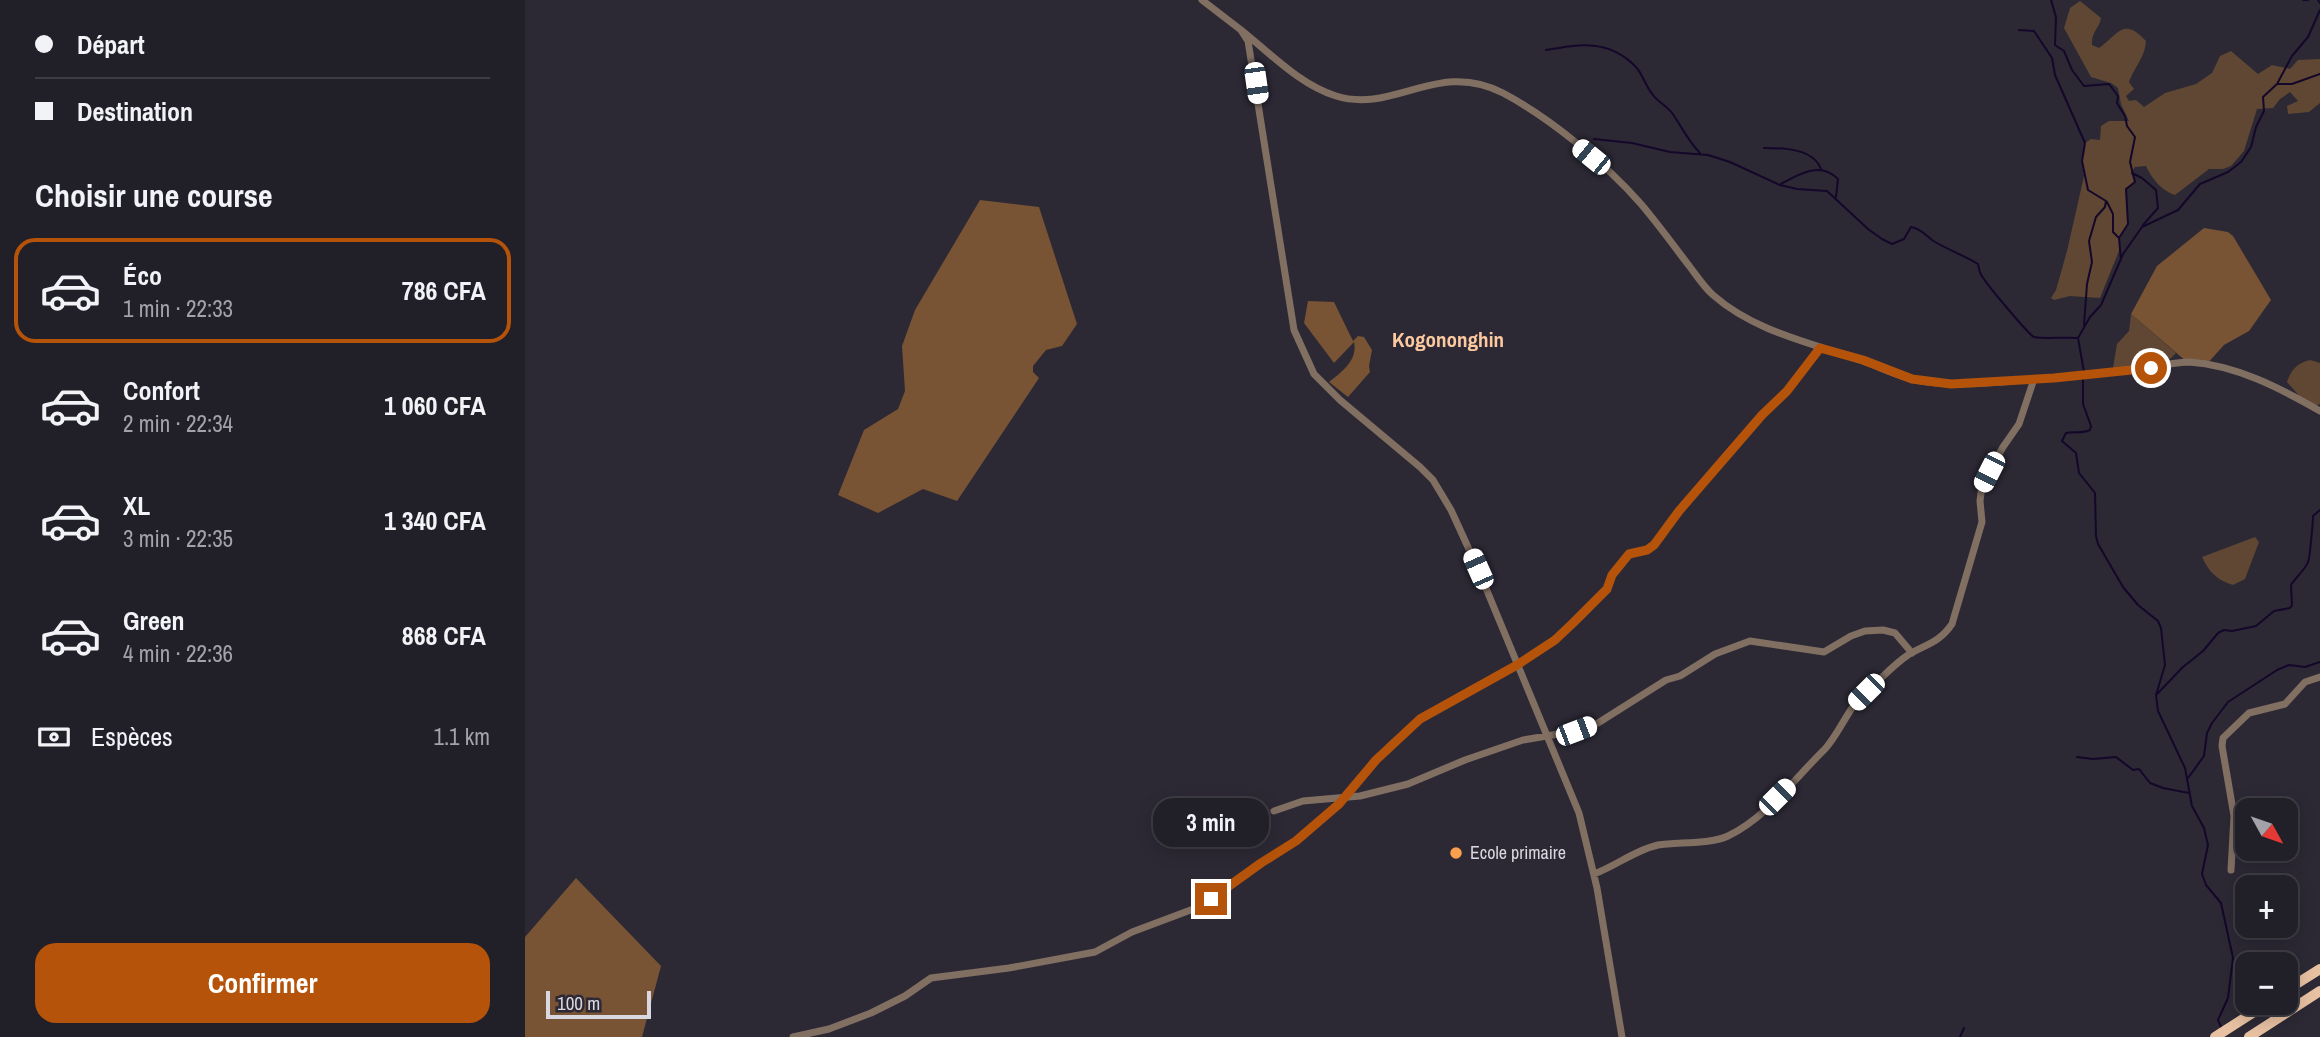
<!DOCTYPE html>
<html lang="fr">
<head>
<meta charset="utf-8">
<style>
	:root { --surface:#211f28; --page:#2d2c34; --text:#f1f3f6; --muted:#a2a2a8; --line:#3e3d45; --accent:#b45309 }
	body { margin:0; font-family:"Archivo Narrow",sans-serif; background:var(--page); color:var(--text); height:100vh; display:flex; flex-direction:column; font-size:26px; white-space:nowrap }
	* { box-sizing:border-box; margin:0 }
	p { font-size:23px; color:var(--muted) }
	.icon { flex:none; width:38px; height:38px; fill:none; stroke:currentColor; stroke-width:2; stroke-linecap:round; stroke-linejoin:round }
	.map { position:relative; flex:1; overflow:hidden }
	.panel { display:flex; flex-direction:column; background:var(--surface); width:525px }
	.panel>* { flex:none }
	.guide { display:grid; align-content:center; height:154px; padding:0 35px; background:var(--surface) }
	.needle { width:46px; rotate:130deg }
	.controls { position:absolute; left:1710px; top:798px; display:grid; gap:14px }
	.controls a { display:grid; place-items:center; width:63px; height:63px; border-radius:14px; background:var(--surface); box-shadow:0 4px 18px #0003,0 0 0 2px var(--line); font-size:35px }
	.scale { position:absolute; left:21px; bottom:18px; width:105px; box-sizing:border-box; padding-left:7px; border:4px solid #d9d7df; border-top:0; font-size:19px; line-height:24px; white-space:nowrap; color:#d9d7df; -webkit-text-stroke:5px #2c2935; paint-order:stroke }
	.end { position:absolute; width:32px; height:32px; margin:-16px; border:9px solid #b45309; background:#fff; box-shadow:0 0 0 4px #fff }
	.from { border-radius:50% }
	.bubble { position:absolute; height:49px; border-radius:21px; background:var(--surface); box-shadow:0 4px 18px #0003,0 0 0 2px var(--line); font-size:23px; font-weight:800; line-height:49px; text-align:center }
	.car { position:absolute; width:21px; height:42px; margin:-21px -10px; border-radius:9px; box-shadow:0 0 5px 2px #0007; background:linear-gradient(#fff 24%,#345 0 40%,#fff 0 76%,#345 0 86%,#fff 0) }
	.guide b { display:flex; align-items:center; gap:24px; height:66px; font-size:26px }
	.guide b+b { border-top:2px solid var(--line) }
	.guide i { width:18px; height:18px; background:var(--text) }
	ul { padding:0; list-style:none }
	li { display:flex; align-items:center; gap:21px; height:105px; margin:0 14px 10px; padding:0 21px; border:4px solid transparent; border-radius:21px }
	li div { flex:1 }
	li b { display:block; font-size:26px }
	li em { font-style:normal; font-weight:800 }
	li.active { border-color:var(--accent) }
	li>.icon { width:63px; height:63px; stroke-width:1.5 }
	h2 { padding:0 35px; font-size:32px; line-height:84px }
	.pay { display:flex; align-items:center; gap:18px; height:77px; padding:0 35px; font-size:26px }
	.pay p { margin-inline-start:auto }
	.action { display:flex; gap:14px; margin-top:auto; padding:14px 35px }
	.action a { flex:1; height:80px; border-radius:21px; background:var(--accent); color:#fff; font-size:28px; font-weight:800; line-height:80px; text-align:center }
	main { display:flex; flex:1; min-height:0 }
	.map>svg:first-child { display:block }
	.green { fill:#5f4733 }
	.forest { fill:#785334 }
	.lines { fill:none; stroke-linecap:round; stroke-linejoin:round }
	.stream { stroke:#15072a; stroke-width:2 }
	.minor { stroke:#816f62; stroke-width:7 }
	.trunk { stroke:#e8c1a2; stroke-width:10 }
	.route { stroke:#b45309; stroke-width:9 }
	.poi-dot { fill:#fa9f4e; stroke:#2c2935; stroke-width:2.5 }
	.labels { text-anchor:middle; stroke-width:5; stroke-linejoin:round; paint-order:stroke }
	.poi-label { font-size:18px; fill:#d9d7df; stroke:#2c2935; text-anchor:start }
	.quarter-label { font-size:21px; font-weight:bold; fill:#fdc9a0; stroke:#2c2935 }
</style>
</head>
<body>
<main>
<section class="panel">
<div class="guide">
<b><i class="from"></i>Départ</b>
<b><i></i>Destination</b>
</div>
<h2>Choisir une course</h2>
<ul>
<li class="active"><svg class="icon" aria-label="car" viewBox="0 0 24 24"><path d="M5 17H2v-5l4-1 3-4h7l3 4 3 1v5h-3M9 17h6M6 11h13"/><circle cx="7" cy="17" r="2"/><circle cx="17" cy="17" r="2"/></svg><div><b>Éco</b><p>1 min · 22:33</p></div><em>786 CFA</em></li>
<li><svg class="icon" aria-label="car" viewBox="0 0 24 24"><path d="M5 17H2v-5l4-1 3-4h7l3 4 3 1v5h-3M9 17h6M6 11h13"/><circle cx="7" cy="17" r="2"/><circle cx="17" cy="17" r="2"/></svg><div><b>Confort</b><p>2 min · 22:34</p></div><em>1 060 CFA</em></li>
<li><svg class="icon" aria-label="car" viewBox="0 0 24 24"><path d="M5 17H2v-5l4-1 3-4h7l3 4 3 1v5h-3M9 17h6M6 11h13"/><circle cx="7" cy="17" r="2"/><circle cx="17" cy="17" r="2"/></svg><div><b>XL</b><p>3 min · 22:35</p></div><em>1 340 CFA</em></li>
<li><svg class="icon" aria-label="car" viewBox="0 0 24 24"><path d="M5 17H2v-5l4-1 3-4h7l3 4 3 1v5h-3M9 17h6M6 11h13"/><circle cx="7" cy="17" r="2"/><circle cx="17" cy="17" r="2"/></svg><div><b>Green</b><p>4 min · 22:36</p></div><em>868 CFA</em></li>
</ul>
<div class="pay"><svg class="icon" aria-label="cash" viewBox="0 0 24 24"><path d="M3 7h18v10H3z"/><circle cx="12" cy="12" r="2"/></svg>Espèces<p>1.1 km</p></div>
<div class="action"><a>Confirmer</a></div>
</section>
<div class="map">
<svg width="1795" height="1037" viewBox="0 0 1795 1037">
	<rect width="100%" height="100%" fill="#2c2935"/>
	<path class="green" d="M1555 1 1576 18C1575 28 1566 31 1567 45L1574 48C1593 35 1598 16 1621 41 1620 58 1609 67 1604 82L1609 89 1601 96 1604 101 1611 100 1619 107 1640 93 1671 84 1687 73 1695 56 1706 51 1733 74 1747 65 1765 69 1773 60 1795 59V103L1784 112 1763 114 1762 106 1773 101 1765 92 1755 99 1748 108 1732 109 1719 151 1706 166 1698 169H1684L1650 195C1637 191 1627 179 1621 166L1610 167 1606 173 1610 182 1601 190 1603 224 1594 238V251L1575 298 1545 296 1529 300 1526 298 1531 290 1542 251 1559 176 1557 161 1560 143 1566 139 1575 140 1576 126 1584 121H1604L1596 104 1593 88 1586 83 1566 77 1539 28 1545 8Z
		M1606 314 1651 353 1638 366 1588 368 1592 344 1604 331Z
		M1785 360 1795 363V404L1785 408 1762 382C1766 370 1772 363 1785 360Z
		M1730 537 1734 542 1720 579 1708 585C1692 580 1684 572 1677 557Z"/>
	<path class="forest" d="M455 200 514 207 552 324 537 346 521 350 508 366V372L514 378 432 501 398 489 353 513 313 495 339 430 373 409 380 391 377 346 390 310Z
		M1679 228 1703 232 1708 236 1746 300 1724 331 1699 345 1681 365 1662 362 1606 314 1632 266Z
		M783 301 809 302 828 341 833 336 839 337 847 350 844 366 845 372 823 397 804 382C817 372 833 360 829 342L809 363 779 323Z
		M51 878 136 966 117 1037H0V937Z"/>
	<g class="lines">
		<path class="stream" d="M1526 0 1531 17 1530 45 1539 51 1547 70 1559 86 1584 84 1593 96 1592 103 1600 116 1602 126 1610 137 1605 162 1610 182 1601 189 1603 224 1594 238 1596 260
			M1778 0H1783
			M1793 0 1795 3
			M1494 30 1509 31 1527 58 1530 75 1560 143 1557 161 1563 190 1581 201 1580 207 1571 217 1564 241 1567 262 1562 284 1559 325
			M1021 50C1055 44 1084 39 1111 67 1118 75 1121 87 1128 95 1133 102 1142 106 1147 113 1157 127 1163 141 1175 153
			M1753 84H1767L1795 74
			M1069 139 1107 143 1145 152 1183 155 1205 162 1255 185 1272 189 1302 191 1343 229 1357 239 1367 244 1379 239 1386 227C1398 229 1401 237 1410 242 1424 250 1438 255 1453 264 1454 270 1455 275 1459 279 1464 287 1504 335 1509 337 1516 339 1542 337 1553 338
			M1239 148C1257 148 1288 148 1296 169
			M1607 173 1617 178 1631 190 1633 208 1618 225
			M1256 184C1274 174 1295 161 1313 179L1311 197
			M1582 202 1588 214V232L1594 238
			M1559 372 1553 338 1565 317 1576 305 1598 254 1617 227 1653 210 1675 184 1703 172 1716 162 1726 147 1731 127 1739 111 1738 97 1752 84 1767 56 1783 37 1795 10
			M1558 378V404L1566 426 1565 430C1557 434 1549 431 1541 433L1537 441 1551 453 1554 473 1570 493 1571 536 1573 544 1598 587 1613 605 1633 621 1636 628 1640 665 1631 695 1633 711 1660 768 1667 806 1679 828 1683 845 1677 874 1681 885 1696 903 1708 958 1703 998 1693 1020 1696 1027
			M1632 694 1658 667 1678 651 1693 633 1699 630 1707 631 1731 626 1749 611 1765 608 1767 605 1766 585C1771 577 1780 570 1783 562 1785 558 1788 521 1788 516L1795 510
			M1552 757 1568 759 1591 757 1608 770 1614 769 1625 783 1638 788 1664 793
			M1663 778 1679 756 1682 733 1687 723 1703 702 1752 670 1764 665 1780 667 1795 662
			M1435 1037 1439 1028"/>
		<path class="minor" d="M677 0 716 30 723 41 769 330 789 374 815 400 895 467 908 480 926 510 953 569 1054 813 1072 888 1097 1037
			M716 30C745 53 775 85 811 96 869 114 913 59 978 93 1025 118 1081 164 1116 204 1133 224 1149 246 1165 267 1172 276 1179 287 1188 295 1230 332 1287 343 1338 361 1355 367 1372 376 1390 380 1422 386 1455 384 1488 381 1528 378 1569 374 1609 369 1625 368 1649 362 1664 362 1711 365 1755 388 1795 411
			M749 811 778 801 835 796 883 784 940 760 998 740 1051 731 1073 723 1141 680 1155 676 1190 654 1225 641 1299 652 1326 636 1340 631 1358 630 1370 633 1387 653
			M1706 870 1709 816 1697 746 1698 738 1724 713 1760 704 1780 682 1795 677
			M1069 874C1091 866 1110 850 1133 845 1153 842 1187 844 1203 836 1240 819 1271 777 1300 749 1316 731 1323 707 1342 691 1355 680 1368 665 1383 655 1401 644 1414 643 1427 624L1457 522 1455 501 1457 485 1478 447 1494 424 1509 379
			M268 1037 304 1029 346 1013 380 996 406 978 484 968 570 952 607 932 671 908 686 899 736 863 771 841 814 804 851 760 895 719 992 665 1030 640 1057 615 1082 589 1087 575 1105 554 1122 550 1129 545 1154 511 1237 415 1262 391 1295 348"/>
		<path class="trunk" d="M1760 991 1795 969
			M1690 1037 1743 1003
			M1724 1037 1795 991"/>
	</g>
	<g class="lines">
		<path class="route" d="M686 899 736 863 771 841 814 804 851 760 895 719 992 665 1030 640 1048 623 1082 589 1087 575 1104 554 1122 550 1129 545 1154 511 1237 415 1262 391 1295 348 1338 360 1387 379 1426 384 1529 378 1626 368"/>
	</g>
	<circle class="poi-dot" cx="931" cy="853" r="7"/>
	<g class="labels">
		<g class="poi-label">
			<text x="945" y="859">Ecole primaire</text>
		</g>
		<g class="quarter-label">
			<text x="923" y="347">Kogononghin</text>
		</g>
	</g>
</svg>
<div class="controls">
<a><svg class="needle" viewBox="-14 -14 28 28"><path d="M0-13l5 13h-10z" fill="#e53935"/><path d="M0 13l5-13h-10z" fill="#a2a2a8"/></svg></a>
<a>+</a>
<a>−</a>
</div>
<div class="scale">100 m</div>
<i class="end from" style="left:1626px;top:368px"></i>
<i class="end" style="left:686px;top:899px"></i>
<div class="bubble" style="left:628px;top:798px;width:116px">3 min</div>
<i class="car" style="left:731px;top:83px;rotate:172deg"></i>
<i class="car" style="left:1066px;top:157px;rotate:309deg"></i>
<i class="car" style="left:1464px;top:472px;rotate:207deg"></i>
<i class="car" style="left:953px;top:569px;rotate:336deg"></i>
<i class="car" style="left:1341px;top:692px;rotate:225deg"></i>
<i class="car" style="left:1051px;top:731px;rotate:69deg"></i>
<i class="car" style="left:1252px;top:797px;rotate:45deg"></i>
</div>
</main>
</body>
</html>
